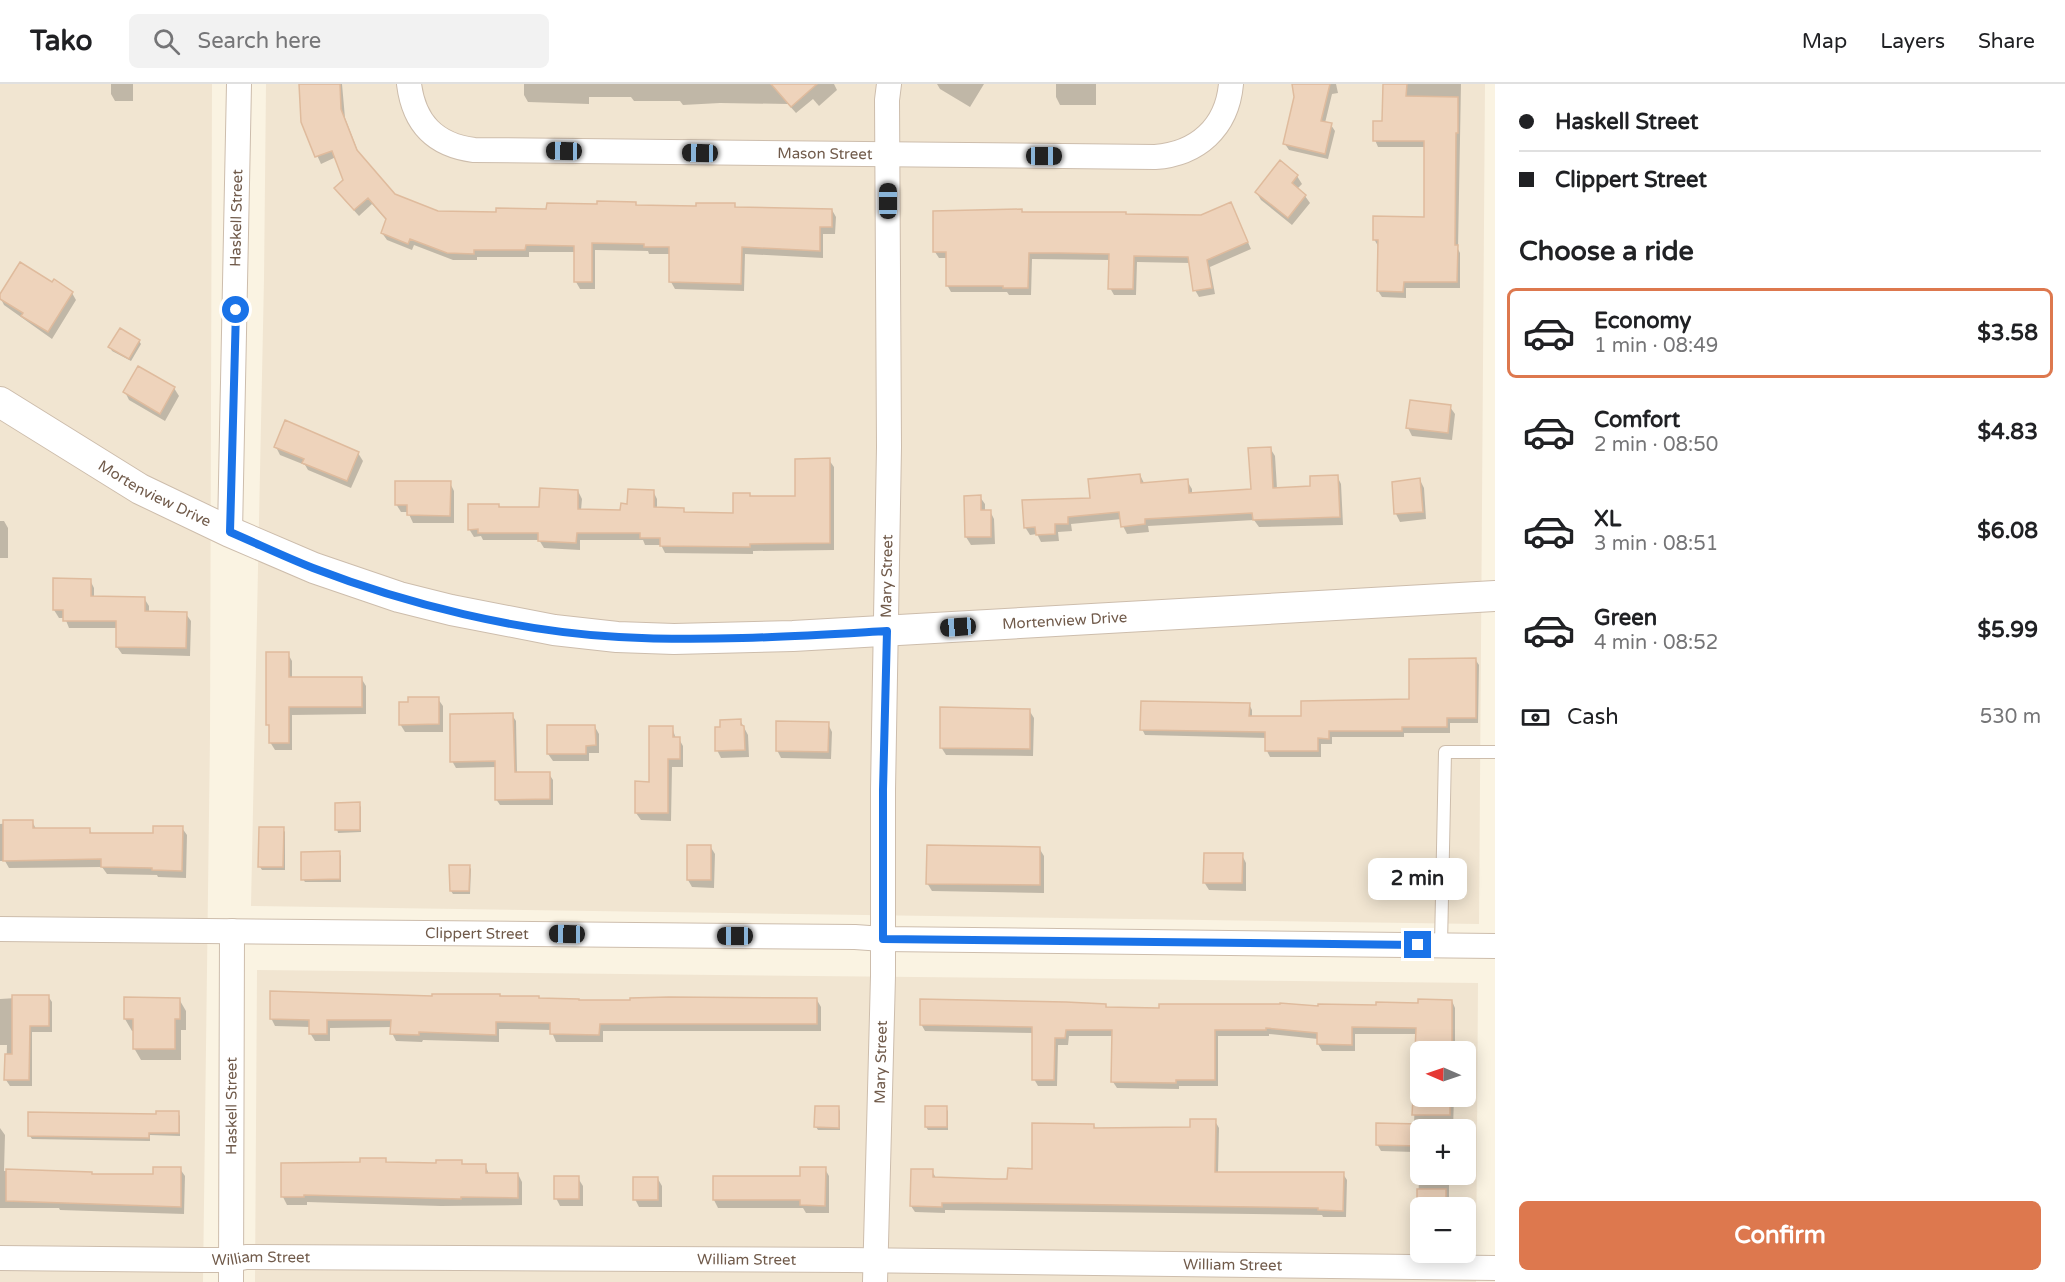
<!DOCTYPE html>
<html lang="en">
<head>
<meta charset="utf-8">
<style>
	:root { --surface:#fff; --page:#f2f2f2; --text:#202124; --muted:#757577; --line:#e0e0e0; --accent:#dd784e }
	body { margin:0; font-family:"Varela Round",sans-serif; background:var(--page); color:var(--text); height:100vh; display:flex; flex-direction:column; font-size:22px; white-space:nowrap }
	* { box-sizing:border-box; margin:0 }
	p { font-size:20px; color:var(--muted) }
	.icon { flex:none; width:33px; height:33px; fill:none; stroke:currentColor; stroke-width:2; stroke-linecap:round; stroke-linejoin:round }
	.map { position:relative; flex:1; overflow:hidden }
	.drawer { display:flex; flex-direction:column; background:var(--surface); width:570px }
	.drawer>* { flex:none }
	.guide { display:grid; align-content:center; height:132px; padding:0 24px; background:var(--surface) }
	.needle { width:39px; rotate:272deg }
	.tools { position:absolute; left:1410px; top:957px; display:grid; gap:12px }
	.tools a { display:grid; place-items:center; width:66px; height:66px; border-radius:9px; background:var(--surface); box-shadow:0 3px 15px #0003; font-size:30px }
	.end { position:absolute; width:27px; height:27px; margin:-14px; border:8px solid #1a73e8; background:#fff; box-shadow:0 0 0 3px #fff }
	.from { border-radius:50% }
	.bubble { position:absolute; height:42px; border-radius:9px; background:var(--surface); box-shadow:0 3px 15px #0003; font-size:20px; font-weight:700; line-height:42px; text-align:center }
	.car { position:absolute; width:18px; height:36px; margin:-18px -9px; border-radius:8px; box-shadow:0 0 4px 2px #0007; background:linear-gradient(#222 24%,#8ab4d8 0 40%,#222 0 76%,#8ab4d8 0 86%,#222 0) }
	.guide b { display:flex; align-items:center; gap:21px; height:57px; font-size:22px }
	.guide b+b { border-top:2px solid var(--line) }
	.guide i { width:15px; height:15px; background:var(--text) }
	ul { padding:0; list-style:none }
	li { display:flex; align-items:center; gap:18px; height:90px; margin:0 12px 9px; padding:0 12px; border:3px solid transparent; border-radius:9px }
	li div { flex:1 }
	li b { display:block; font-size:22px }
	li em { font-style:normal; font-weight:700 }
	li.current { border-color:var(--accent) }
	li>.icon { width:54px; height:54px; stroke-width:1.5 }
	h2 { padding:0 24px; font-size:27px; line-height:72px }
	.pay { display:flex; align-items:center; gap:15px; height:66px; padding:0 24px; font-size:22px }
	.pay p { margin-inline-start:auto }
	.primary-button { display:flex; gap:12px; margin-top:auto; padding:12px 24px }
	.primary-button a { flex:1; height:69px; border-radius:9px; background:var(--accent); color:#fff; font-size:24px; font-weight:700; line-height:69px; text-align:center }
	header { display:flex; align-items:center; gap:36px; box-sizing:border-box; height:84px; padding:0 30px; background:var(--surface); border-bottom:2px solid var(--line) }
	header strong { font-size:28px }
	nav { display:flex; gap:33px; margin-inline-start:auto; font-size:21px }
	.search { width:420px; height:54px; background:var(--page); display:flex; align-items:center; gap:15px; box-sizing:border-box; padding:0 21px; border-radius:9px; color:var(--muted); font-size:22px }
	main { display:flex; flex:1; min-height:0 }
	.map>svg:first-child { display:block }
	.residential { fill:#f1e5d1; fill-rule:evenodd }
	.shadow { fill:#0003 }
	.building { fill:#eed3bb; stroke:#dfbb9d; stroke-width:1.5 }
	.lines { fill:none; stroke-linecap:round; stroke-linejoin:round }
	.service-casing { stroke:#cdbdac; stroke-width:14 }
	.minor-casing { stroke:#cdbdac; stroke-width:26 }
	.tertiary-casing { stroke:#cdbdac; stroke-width:32 }
	.service { stroke:#fff; stroke-width:12 }
	.minor { stroke:#fff; stroke-width:24 }
	.tertiary { stroke:#fff; stroke-width:30 }
	.route { stroke:#1a73e8; stroke-width:8 }
	.labels { text-anchor:middle; stroke-width:4.5; stroke-linejoin:round; paint-order:stroke }
	.street-label { font-size:15px; fill:#705a4a; stroke:#fef6e7 }
</style>
</head>
<body>
<header>
<strong>Tako</strong>
<div class="search"><svg class="icon" aria-label="search" viewBox="0 0 24 24"><circle cx="10" cy="10" r="6"/><path d="M15 15l6 6"/></svg>Search here</div>
<nav><a>Map</a><a>Layers</a><a>Share</a></nav>
</header>
<main>
<div class="map">
<svg width="1495" height="1198" viewBox="0 0 1495 1198">
	<rect width="100%" height="100%" fill="#faf3e2"/>
	<path class="residential" d="M0 0H212L210 652 203 1198H0Z
		M266 0H1485L1479 840 251 822 264 195Z
		M257 886 1478 899 1476 1198H255ZM1420 968H1466V1012H1420ZM1420 1046H1466V1090H1420ZM1420 1124H1466V1168H1420Z"/>
	<path class="shadow" d="M111 0H133V17H115L111 10Z
		M300 0H342L345 34 359 70 394 111 437 128 497 130 734 121 736 125 832 126 836 133 835 150H823V174L745 170 744 207 675 205 671 198V170H649L648 167 595 166V205H580L576 198V168H529V173H477V176H453L414 161 412 166 387 156 382 149 387 137 372 120 359 132 340 111 336 104 345 96 336 73 321 80 302 38Z
		M524 0H834L837 6 819 22 813 15 796 29 788 20 720 19 683 21 680 17H634L631 13H589V20L528 18 524 11Z
		M937 0H984L970 23 940 5Z
		M1056 0H1096V21H1060L1056 13Z
		M1293 0H1336L1338 9 1332 10 1325 39 1331 41 1335 47 1328 75 1289 66 1285 60 1295 13Z
		M1384 0H1461L1458 165 1460 169V204H1406V214L1382 213 1378 207V162L1374 155 1425 134 1426 63H1378L1375 56 1384 38Z
		M1280 78 1297 92 1302 100 1297 105 1305 112 1310 119 1292 141 1261 116 1256 108Z
		M1022 126 1023 129 1201 133 1234 127 1251 165 1210 183 1215 210 1199 213 1195 206 1190 179 1137 178 1136 211H1114L1110 204V176L1032 175 1031 211H1009L1007 208H951L947 201V174H939L935 168Z
		M53 200 72 209 76 216 52 255 4 221 0 213Z
		M139 257 141 260 131 277 112 267 110 263Z
		M174 304 179 312 165 337 129 316 125 308Z
		M1450 323 1455 330 1452 356 1412 352 1408 344Z
		M276 363 358 369 363 377 351 404 308 386 305 381 280 371Z
		M1270 364 1275 372 1277 405 1312 403 1337 392 1341 400 1343 441 1259 443 1254 436 1148 442 1149 448 1127 450 1123 442 1122 435 1071 440 1072 447 1058 448 1059 457 1041 458 1037 450 1030 451 1025 443 1092 416 1140 391 1144 399 1187 397 1192 405V410L1253 406Z
		M829 376 834 383V466L753 467V470L665 469 661 461H645L643 456H580V466L544 464 539 456H483L481 452 474 453 469 445 499 421 500 424H541L578 407 582 415 581 426 622 427 653 407 657 415V425H683L686 430H734L749 411 751 414H797Z
		M1420 396 1424 404 1426 435 1400 438 1396 430 1393 399Z
		M450 399 454 407V439H413L408 428H401L396 420Z
		M965 413H980L985 420V428L990 427 994 435 995 460 971 461 966 453Z
		M0 437H4L8 444V474H0Z
		M90 496 94 504V514H144L149 522V529L186 530 191 537 190 572 122 570 117 563 118 544H69L65 534H59L54 526Z
		M288 570 292 577V595L361 594 366 602V630L292 631V666H275L270 658V645L268 640Z
		M1475 575 1479 581 1478 639H1450V649H1404V653H1332V660H1321V673H1270L1267 667V654L1145 651 1142 645 1249 620 1252 626V633H1302L1411 616Z
		M438 615 443 622V648H405L400 640Z
		M1029 626 1034 634 1033 672 946 671 941 663Z
		M512 631 516 637 517 690H549L553 696V721H500L496 715V683L456 684 452 677Z
		M740 636 748 651 749 673 721 674 717 666Z
		M828 640 832 648 831 675 781 674 777 666Z
		M595 643 599 650V669H589V677H553L548 670Z
		M672 643 676 655H679L683 662V683H672L671 737 641 736 636 729 651 699Z
		M359 720 361 723V748L338 749 337 745Z
		M32 737 36 745H89L92 750H154L182 744 187 751 186 794 158 793 157 791 107 790 102 783 9 784 5 777H0V740Z
		M283 745 285 748V786H262L260 783Z
		M710 762 715 770 714 804 692 803 688 796Z
		M1039 764 1044 772V809L932 807 927 799Z
		M339 769 341 772V798H305L303 795Z
		M1242 771 1246 779V807L1209 806 1204 798Z
		M469 782 471 785 470 810H453L451 807Z
		M48 912 52 918V948H32V1002H10L6 996 7 961H0V915Z
		M501 914 579 918 817 916 821 923V947H603V958H556L551 946 505 945H499V958L423 956 422 958 396 957 392 949V943L330 944V957H315L310 949V943L275 942 271 934Z
		M179 915 186 927V946H181V976H141L134 964V947H132L125 935Z
		M1452 917 1455 924V968H1420V1012H1454L1453 1046H1420V1090H1449V1124H1420V1144L1418 1140 1419 1089 1414 1082V1068L1381 1067 1377 1060 1414 1041 1417 950H1355V967H1322L1318 960V955L1269 950V952H1218V1002H1179V1005L1117 1004 1113 998V952H1069L1068 961H1058L1057 1002H1038L1034 995V949L925 947 921 940 1105 921 1107 924H1319L1377 923Z
		M838 1023 840 1027V1046H818L816 1043Z
		M946 1024 948 1027V1046H928L926 1043Z
		M178 1029 180 1032V1052L150 1051V1057L32 1055 30 1052Z
		M1215 1037 1219 1044 1218 1089 1343 1090 1347 1096 1346 1133H1323L1322 1131 945 1126V1129L915 1128 911 1122 932 1087 936 1094 1009 1096 1034 1087 1094 1042 1096 1045 1192 1044Z
		M0 1044 5 1051 4 1087 91 1089 92 1091 155 1092 180 1085 185 1092 184 1130 60 1126 59 1124H0Z
		M461 1078 463 1081H485L489 1090H518L522 1098V1121L441 1122 307 1118V1121H287L283 1113V1080L438 1081Z
		M825 1085 829 1092V1129H806L803 1124H718L714 1116V1093H802Z
		M578 1094 583 1102V1122H560L556 1114Z
		M658 1095 662 1102V1123H639L635 1115Z"/>
	<path class="building" d="M299 0H340L341 25 357 66 395 110 438 127 496 128V124L546 125 547 119 597 120V117L636 118V121L696 122V119H735V123L832 125V143H820V167L742 163 741 200 669 198V163H644V160L592 159V198H574V162L526 161 525 166H474V170L447 169 410 155 408 160 381 149 386 135 368 114 354 126 334 104 343 96 332 67 315 73 301 38Z
		M771 0H817L791 23Z
		M1292 0H1330L1321 37 1332 39 1325 70 1283 60 1294 13Z
		M1383 0H1407L1406 12 1458 13V49H1456L1455 161H1458L1457 198H1404L1403 208 1377 207 1378 156H1373V132L1424 133V57H1373V37H1382Z
		M1280 76 1298 91 1292 99 1306 111 1288 134 1255 108Z
		M1231 118 1248 158 1207 176 1212 204 1193 207 1188 173 1134 172 1133 205H1108L1109 170 1060 169H1029L1028 204H1003V202H946V168H933V127L1022 125V128H1126V130L1201 131Z
		M20 178 52 198 54 195 73 208 48 248 21 232 23 229 0 215V210Z
		M120 244 140 256 129 275 108 263Z
		M138 282 175 303 160 330 123 308Z
		M1410 316 1451 321 1448 349 1406 344Z
		M285 336 359 368 347 397 302 379 304 375 274 363Z
		M1271 363 1273 404 1310 402V392L1338 391 1340 433 1253 436 1252 429 1145 435V440L1121 443 1119 428 1068 433V440H1055V450L1036 451 1035 443 1024 444 1022 416 1090 414 1088 395 1140 390 1141 399 1188 395 1189 409 1251 405 1248 364Z
		M830 374V459L750 460V463L660 462V454H640V449H577L576 459 538 457V449H478V445L468 446V420H499V423H539L540 404 578 406V425L620 426 621 419 627 420 628 405 654 406V423L684 424V428L733 429V409H750V412H795V375Z
		M1420 394 1423 428 1394 430 1392 398Z
		M395 397H451L450 432 407 431V421H395Z
		M981 411V426H991V453H965L964 412Z
		M53 494 91 495V512L145 513V527L187 528 186 564 116 563V537H63V526H53Z
		M266 568H289V593H362V623H289V659H269V641H266Z
		M1476 574V634H1447V643H1402V647H1329V655L1318 654V667H1265V648L1140 646 1141 617 1250 619 1249 632H1301V617L1409 615V575Z
		M408 613H439V640L399 641V618H408Z
		M940 623 1030 625V665L940 664Z
		M513 629 515 688H550V715L495 716V677L450 678V630Z
		M741 635V641L744 642 745 666 715 667V643H720V636Z
		M776 637 829 638 828 668 776 667Z
		M547 641H595L596 661 586 662V670H547Z
		M649 642H673V653H680V675H668V729H635V697L649 698Z
		M360 718V746H335V719Z
		M3 736H33V744H90V749H153V742H183L182 787 152 786V784L101 783V775L3 777Z
		M259 743H284L283 783H258Z
		M687 761H711V796H687Z
		M927 761 1040 763V801L926 800Z
		M340 767V795L301 796V768Z
		M1204 769H1243L1242 799H1203Z
		M449 781H470L469 807H450Z
		M270 907 432 912V910H500V912H539V914L579 915V916H630V914L669 913 817 914V940H600L599 951 550 950V939L500 938H496V951L419 948V951L390 950 391 936H327V950H309V936L270 935Z
		M12 911H49V942H30L29 996H4L5 970H12Z
		M124 913 180 914V935H175V965H133V935H124Z
		M920 915 1066 918 1106 920V923L1159 924V920H1280V919L1318 922V920L1376 921V918L1418 919V915L1452 916V968H1415L1416 944 1352 943V961L1317 960V949L1266 944V946H1215V996H1176V999L1111 998 1112 946H1066L1065 954H1055L1054 996H1032V943L920 941Z
		M1414 1012H1450V1031H1412L1413 1014Z
		M815 1022H839V1044L814 1043Z
		M925 1022H947V1043H925Z
		M156 1027H179V1049H149V1054L28 1052V1028L156 1030Z
		M1190 1035H1216L1215 1088H1344L1343 1127 1318 1126V1124L978 1119H942V1123L910 1122 911 1085H933V1093L994 1095H1007L1008 1084 1032 1085V1039L1094 1040V1044L1190 1043Z
		M1376 1039 1420 1040V1062L1376 1061Z
		M360 1074H386V1078L436 1079V1076H462V1080H486V1089H518V1114L461 1113V1115L304 1111V1113H281V1079L360 1078Z
		M153 1083H181V1123L6 1117V1085L92 1088V1090H153Z
		M800 1083H826L825 1122 800 1121V1116H713V1092H800Z
		M554 1092H579V1115H554Z
		M633 1093H658V1116H633Z
		M1417 1105H1446V1124H1417Z"/>
	<g class="lines">
		<g class="service-casing">
			<path id="service" d="M1441 861 1445 668H1495"/>
		</g>
		<g class="minor-casing">
			<g id="minor">
				<path id="s1" d="M409 0C414 39 435 61 474 66L1155 73C1197 70 1227 44 1231 0"/>
				<path id="s2" d="M230 448 239 0"/>
				<path id="s3" d="M0 845 855 853 883 855 1495 862"/>
				<path id="s4" d="M0 1174 203 1176H231L246 1173 847 1176 1495 1184"/>
				<path id="s5" d="M231 1198 232 847"/>
				<path id="s6" d="M875 1198 883 892V706L889 363 887 16 889 0"/>
			</g>
		</g>
		<g class="tertiary-casing">
			<g id="tertiary">
				<path id="s7" d="M0 318 140 405 230 448 314 484 399 513 451 526 554 546 617 553 674 555 793 552 1495 512"/>
			</g>
		</g>
		<use href="#service" class="service"/>
		<use href="#minor" class="minor"/>
		<use href="#tertiary" class="tertiary"/>
	</g>
	<g class="lines">
		<path class="route" d="M236 226 230 448C258 460 285 473 313 484 406 520 519 548 619 553 708 558 798 552 887 547L883 706V855L1418 861"/>
	</g>
	<g class="labels">
		<g class="street-label">
			<text dy="5" stroke="none"><textPath href="#s1" startOffset="452">Mason Street</textPath></text>
			<text dy="5" stroke="none"><textPath href="#s2" startOffset="314">Haskell Street</textPath></text>
			<text dy="5" stroke="none"><textPath href="#s7" startOffset="180">Mortenview Drive</textPath></text>
			<text dy="5" stroke="none"><textPath href="#s6" startOffset="706">Mary Street</textPath></text>
			<text dy="5" stroke="none"><textPath href="#s7" startOffset="1116">Mortenview Drive</textPath></text>
			<text dy="5" stroke="none"><textPath href="#s3" startOffset="477">Clippert Street</textPath></text>
			<text dy="5" stroke="none"><textPath href="#s6" startOffset="220">Mary Street</textPath></text>
			<text dy="5" stroke="none"><textPath href="#s5" startOffset="176">Haskell Street</textPath></text>
			<text dy="5" stroke="none"><textPath href="#s4" startOffset="261">William Street</textPath></text>
			<text dy="5" stroke="none"><textPath href="#s4" startOffset="747">William Street</textPath></text>
			<text dy="5" stroke="none"><textPath href="#s4" startOffset="1233">William Street</textPath></text>
		</g>
	</g>
</svg>
<div class="tools">
<a><svg class="needle" viewBox="-14 -14 28 28"><path d="M0-13l5 13h-10z" fill="#e53935"/><path d="M0 13l5-13h-10z" fill="#757577"/></svg></a>
<a>+</a>
<a>−</a>
</div>
<i class="end from" style="left:236px;top:226px"></i>
<i class="end" style="left:1418px;top:861px"></i>
<div class="bubble" style="left:1368px;top:774px;width:99px">2 min</div>
<i class="car" style="left:564px;top:67px;rotate:271deg"></i>
<i class="car" style="left:700px;top:69px;rotate:271deg"></i>
<i class="car" style="left:1044px;top:72px;rotate:90deg"></i>
<i class="car" style="left:888px;top:117px;rotate:0deg"></i>
<i class="car" style="left:958px;top:543px;rotate:266deg"></i>
<i class="car" style="left:567px;top:850px;rotate:271deg"></i>
<i class="car" style="left:735px;top:852px;rotate:270deg"></i>
</div>
<section class="drawer">
<div class="guide">
<b><i class="from"></i>Haskell Street</b>
<b><i></i>Clippert Street</b>
</div>
<h2>Choose a ride</h2>
<ul>
<li class="current"><svg class="icon" aria-label="car" viewBox="0 0 24 24"><path d="M5 17H2v-5l4-1 3-4h7l3 4 3 1v5h-3M9 17h6M6 11h13"/><circle cx="7" cy="17" r="2"/><circle cx="17" cy="17" r="2"/></svg><div><b>Economy</b><p>1 min · 08:49</p></div><em>$3.58</em></li>
<li><svg class="icon" aria-label="car" viewBox="0 0 24 24"><path d="M5 17H2v-5l4-1 3-4h7l3 4 3 1v5h-3M9 17h6M6 11h13"/><circle cx="7" cy="17" r="2"/><circle cx="17" cy="17" r="2"/></svg><div><b>Comfort</b><p>2 min · 08:50</p></div><em>$4.83</em></li>
<li><svg class="icon" aria-label="car" viewBox="0 0 24 24"><path d="M5 17H2v-5l4-1 3-4h7l3 4 3 1v5h-3M9 17h6M6 11h13"/><circle cx="7" cy="17" r="2"/><circle cx="17" cy="17" r="2"/></svg><div><b>XL</b><p>3 min · 08:51</p></div><em>$6.08</em></li>
<li><svg class="icon" aria-label="car" viewBox="0 0 24 24"><path d="M5 17H2v-5l4-1 3-4h7l3 4 3 1v5h-3M9 17h6M6 11h13"/><circle cx="7" cy="17" r="2"/><circle cx="17" cy="17" r="2"/></svg><div><b>Green</b><p>4 min · 08:52</p></div><em>$5.99</em></li>
</ul>
<div class="pay"><svg class="icon" aria-label="cash" viewBox="0 0 24 24"><path d="M3 7h18v10H3z"/><circle cx="12" cy="12" r="2"/></svg>Cash<p>530 m</p></div>
<div class="primary-button"><a>Confirm</a></div>
</section>
</main>
</body>
</html>
